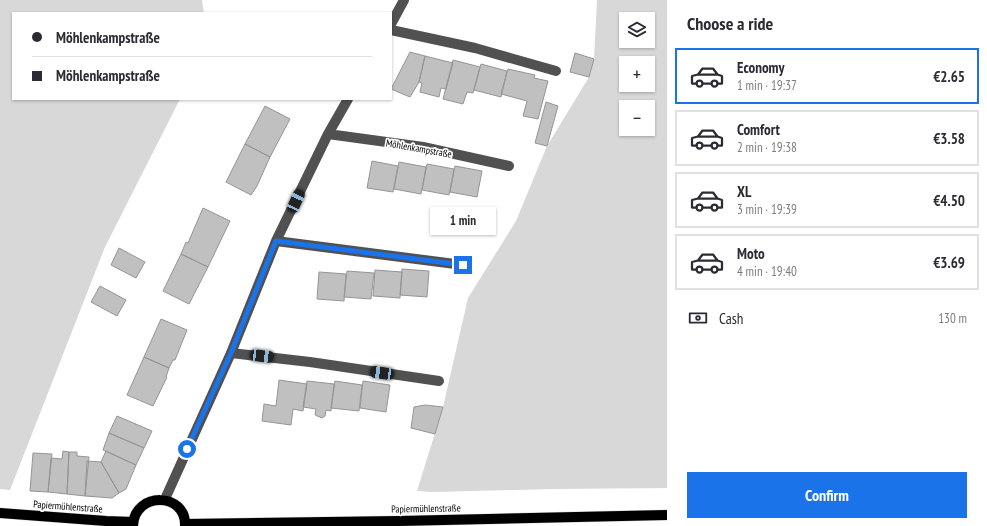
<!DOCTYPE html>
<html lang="en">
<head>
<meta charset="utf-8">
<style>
	:root { --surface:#fff; --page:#f2f2f3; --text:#2b2b33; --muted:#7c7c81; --line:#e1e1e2; --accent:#1a73e8 }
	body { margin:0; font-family:"PT Sans Narrow",sans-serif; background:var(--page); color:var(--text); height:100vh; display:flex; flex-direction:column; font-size:15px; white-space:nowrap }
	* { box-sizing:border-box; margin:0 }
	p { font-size:13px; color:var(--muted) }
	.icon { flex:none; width:22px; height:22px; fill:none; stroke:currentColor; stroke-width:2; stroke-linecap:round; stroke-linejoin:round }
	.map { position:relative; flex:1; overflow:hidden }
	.details { display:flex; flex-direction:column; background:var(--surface); width:320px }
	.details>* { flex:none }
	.hud { position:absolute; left:12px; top:12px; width:380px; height:88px; border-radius:0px; box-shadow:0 1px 3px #0004; display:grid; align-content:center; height:88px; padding:0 20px; background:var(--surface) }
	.controls { position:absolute; left:619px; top:12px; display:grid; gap:8px }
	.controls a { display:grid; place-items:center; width:36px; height:36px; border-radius:0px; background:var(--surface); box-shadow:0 1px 3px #0004; font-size:20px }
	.end { position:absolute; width:18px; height:18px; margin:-9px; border:5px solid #1a73e8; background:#fff; box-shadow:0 0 0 2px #fff }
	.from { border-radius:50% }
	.bubble { position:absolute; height:28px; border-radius:0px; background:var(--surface); box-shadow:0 1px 3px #0004; font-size:13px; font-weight:600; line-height:28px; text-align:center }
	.car { position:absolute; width:12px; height:24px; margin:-12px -6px; border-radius:5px; box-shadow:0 0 3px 1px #0007; background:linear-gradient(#222 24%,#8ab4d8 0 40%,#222 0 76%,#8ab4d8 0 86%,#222 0) }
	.hud b { display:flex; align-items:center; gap:14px; height:38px; font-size:15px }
	.hud b+b { border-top:1px solid var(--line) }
	.hud i { width:10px; height:10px; background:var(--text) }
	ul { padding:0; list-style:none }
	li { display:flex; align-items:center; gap:12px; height:56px; margin:0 8px 6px; padding:0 12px; border:2px solid var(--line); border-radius:0px }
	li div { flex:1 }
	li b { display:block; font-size:15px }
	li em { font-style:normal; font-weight:600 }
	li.on { border-color:var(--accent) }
	li>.icon { width:36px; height:36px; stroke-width:1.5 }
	h2 { padding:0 20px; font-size:18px; line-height:48px }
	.pay { display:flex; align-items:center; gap:10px; height:44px; padding:0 20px; font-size:15px }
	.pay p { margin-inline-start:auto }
	.primary-button { display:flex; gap:8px; margin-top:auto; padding:8px 20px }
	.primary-button a { flex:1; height:46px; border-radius:0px; background:var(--accent); color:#fff; font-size:16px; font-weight:600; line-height:46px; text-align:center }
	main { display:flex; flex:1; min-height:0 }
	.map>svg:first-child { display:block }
	.green { fill:#d8d8d8; fill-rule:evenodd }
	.building { fill:#c0c0c0; stroke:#959595 }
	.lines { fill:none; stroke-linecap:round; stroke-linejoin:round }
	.major-casing { stroke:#dbdbdb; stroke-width:11 }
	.minor { stroke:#515151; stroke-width:10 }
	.major { stroke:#000; stroke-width:10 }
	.route { stroke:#1a73e8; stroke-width:5 }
	.labels { text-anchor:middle; stroke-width:3.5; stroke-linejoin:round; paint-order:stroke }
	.street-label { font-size:10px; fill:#000; stroke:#fff }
</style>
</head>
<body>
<main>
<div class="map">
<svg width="667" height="526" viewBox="0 0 667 526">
	<rect width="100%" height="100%" fill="#fff"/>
	<path class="green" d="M0 0H202L204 13H13V99H180L105 247 10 490 0 489Z
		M597 0H667V488L554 489 433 492 417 491 443 407 468 298 516 221 547 146 589 77 594 59ZM626 19H648V41H626ZM626 63H648V85H626ZM626 107H648V129H626Z"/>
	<path class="building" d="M410 52 425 56 419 82 410 97 391 89Z
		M575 53 594 59 589 77 570 72Z
		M425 56 453 63 446 89 441 88 439 97 420 92 422 83 419 82Z
		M453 60 480 67 473 93 467 92 463 104 443 99Z
		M481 64 507 71 501 97 474 90Z
		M508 69 535 75 534 78 548 81 538 119 523 116 527 101 501 94Z
		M546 102 558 106 547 146 535 143Z
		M265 106 290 119 270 157 245 144Z
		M245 144 270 157 257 186 251 195 226 182Z
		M372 161 398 166 393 192 367 188Z
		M399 162 426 167 421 194 394 189Z
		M427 164 454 169 449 195 422 190Z
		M455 166 482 171 477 197 450 192Z
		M203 208 230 221 208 267 181 254 186 242 188 243Z
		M119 248 145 262 136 278 111 265Z
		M181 254 208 267 189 304 163 291Z
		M402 269 429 271 427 297 400 295Z
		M375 270 402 272 400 298 373 296Z
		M347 271 374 273 371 299 344 297Z
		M319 272 346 274 344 301 317 299Z
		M100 286 126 300 117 316 91 302Z
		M161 319 187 330 175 360H173L169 368 144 357Z
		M144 357 169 368 166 377H167L153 406 127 395Z
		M279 380 307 384 303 411 293 409 291 425 262 421 264 404 276 406Z
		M307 381 334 384 331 411 326 410 325 416 322 418 315 415 316 409 303 407Z
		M335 381 362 385 359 411 331 408Z
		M363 381 390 385 386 412 360 408Z
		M425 405 443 407 435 434 411 428 414 407Z
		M117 416 152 431 144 448 109 433Z
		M109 433 144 448 136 465 103 450Z
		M63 451 69 452 67 494 48 492 51 458 62 459Z
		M106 451 136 465 126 489 119 493 101 462Z
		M69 452H77V456L89 457 85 496 67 494Z
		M33 453 52 454 48 492 30 491Z
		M87 461 101 462 119 493 112 498 85 496Z"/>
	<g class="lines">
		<g class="major-casing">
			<path id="major" d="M0 513 106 521 133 522
				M185 524 399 521 667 515
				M133 526C134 491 187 492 185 526"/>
		</g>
		<path class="minor" d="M391 24 404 0
			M391 30 475 48 556 71
			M328 134 423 147 509 166
			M276 241 463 265
			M231 353 310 362 439 381
			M165 499 231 353 276 241 328 134 348 99"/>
		<use href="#major" class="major"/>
	</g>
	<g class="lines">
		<path class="route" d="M187 449 231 353 276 241 463 265"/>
	</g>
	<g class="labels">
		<g class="street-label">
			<text transform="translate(419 148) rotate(10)" y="4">Möhlenkampstraße</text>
			<text transform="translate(68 506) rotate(4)" y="4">Papiermühlenstraße</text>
			<text transform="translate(426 508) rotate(-1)" y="4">Papiermühlenstraße</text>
		</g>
	</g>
</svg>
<div class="controls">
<a><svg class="icon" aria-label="layers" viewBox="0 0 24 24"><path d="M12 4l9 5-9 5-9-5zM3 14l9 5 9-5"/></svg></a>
<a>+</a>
<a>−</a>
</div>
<i class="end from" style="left:187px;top:449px"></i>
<i class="end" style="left:463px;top:265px"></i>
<div class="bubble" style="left:430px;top:207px;width:66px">1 min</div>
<i class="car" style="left:296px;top:201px;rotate:25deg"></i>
<i class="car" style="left:262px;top:356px;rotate:97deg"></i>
<i class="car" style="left:382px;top:373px;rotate:278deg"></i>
<div class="hud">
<b><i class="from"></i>Möhlenkampstraße</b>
<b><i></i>Möhlenkampstraße</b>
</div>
</div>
<section class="details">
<h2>Choose a ride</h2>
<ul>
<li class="on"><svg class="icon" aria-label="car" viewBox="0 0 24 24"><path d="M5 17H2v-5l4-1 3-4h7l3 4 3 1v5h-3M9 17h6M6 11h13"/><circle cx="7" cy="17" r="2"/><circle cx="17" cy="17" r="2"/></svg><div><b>Economy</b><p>1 min · 19:37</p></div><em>€2.65</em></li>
<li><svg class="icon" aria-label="car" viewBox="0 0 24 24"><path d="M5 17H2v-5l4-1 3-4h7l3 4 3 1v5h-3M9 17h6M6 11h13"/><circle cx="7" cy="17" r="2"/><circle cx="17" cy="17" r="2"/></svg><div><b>Comfort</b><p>2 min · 19:38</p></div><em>€3.58</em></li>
<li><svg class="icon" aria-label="car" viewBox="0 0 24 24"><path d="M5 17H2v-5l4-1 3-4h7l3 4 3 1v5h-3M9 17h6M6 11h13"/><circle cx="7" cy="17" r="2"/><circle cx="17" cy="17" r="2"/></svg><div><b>XL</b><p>3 min · 19:39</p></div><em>€4.50</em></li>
<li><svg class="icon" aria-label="car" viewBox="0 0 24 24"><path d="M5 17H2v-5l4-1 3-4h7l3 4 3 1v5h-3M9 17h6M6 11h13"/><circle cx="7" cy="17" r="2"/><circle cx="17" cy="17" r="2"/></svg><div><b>Moto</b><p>4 min · 19:40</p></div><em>€3.69</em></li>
</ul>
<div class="pay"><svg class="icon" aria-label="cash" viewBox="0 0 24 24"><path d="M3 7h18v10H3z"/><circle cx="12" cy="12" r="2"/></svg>Cash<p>130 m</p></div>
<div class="primary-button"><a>Confirm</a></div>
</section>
</main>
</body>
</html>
